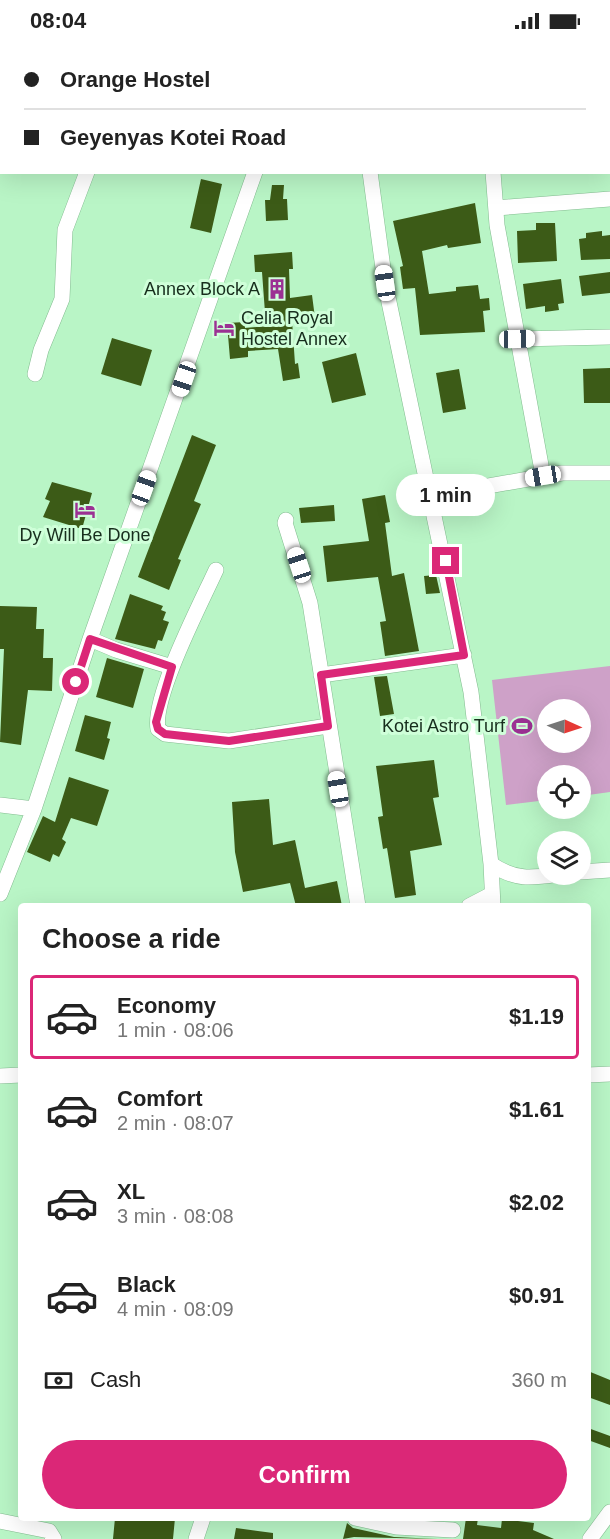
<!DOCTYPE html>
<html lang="en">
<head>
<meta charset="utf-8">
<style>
	:root { --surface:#fff; --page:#f2f2f2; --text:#222; --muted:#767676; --line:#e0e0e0; --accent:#db2777 }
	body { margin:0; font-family:Arial,sans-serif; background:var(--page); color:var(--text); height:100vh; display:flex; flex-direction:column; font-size:22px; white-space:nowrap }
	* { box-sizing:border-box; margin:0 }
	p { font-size:20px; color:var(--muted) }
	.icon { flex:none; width:33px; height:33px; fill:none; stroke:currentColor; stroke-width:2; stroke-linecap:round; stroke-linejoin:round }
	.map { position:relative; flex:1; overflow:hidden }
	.side { position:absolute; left:18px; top:861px; width:573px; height:618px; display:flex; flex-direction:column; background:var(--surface); border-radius:6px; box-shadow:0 6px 24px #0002 }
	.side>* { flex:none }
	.hud { position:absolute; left:0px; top:0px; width:610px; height:132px; box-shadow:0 6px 24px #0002; display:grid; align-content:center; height:132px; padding:0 24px; background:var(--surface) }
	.needle { width:39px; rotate:93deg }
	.fabs { position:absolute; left:537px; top:657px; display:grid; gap:12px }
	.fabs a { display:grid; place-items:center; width:54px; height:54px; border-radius:50%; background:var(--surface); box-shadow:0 6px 24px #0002; font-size:30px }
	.end { position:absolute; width:27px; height:27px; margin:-14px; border:8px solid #db2777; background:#fff; box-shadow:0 0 0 3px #fff }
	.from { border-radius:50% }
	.bubble { position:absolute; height:42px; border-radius:21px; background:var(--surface); box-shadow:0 6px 24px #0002; font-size:20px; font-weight:700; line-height:42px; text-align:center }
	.car { position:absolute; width:18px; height:36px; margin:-18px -9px; border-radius:8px; box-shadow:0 0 4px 2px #0007; background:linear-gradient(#fff 24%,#345 0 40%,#fff 0 76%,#345 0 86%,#fff 0) }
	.hud b { display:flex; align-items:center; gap:21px; height:57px; font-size:22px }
	.hud b+b { border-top:2px solid var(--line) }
	.hud i { width:15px; height:15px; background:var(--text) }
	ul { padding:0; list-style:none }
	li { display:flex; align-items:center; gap:18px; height:84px; margin:0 12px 9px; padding:0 12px; border:3px solid transparent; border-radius:6px }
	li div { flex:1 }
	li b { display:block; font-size:22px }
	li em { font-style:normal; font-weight:700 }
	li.selected { border-color:var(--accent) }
	li>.icon { width:54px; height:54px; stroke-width:1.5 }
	h2 { padding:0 24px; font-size:27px; line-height:72px }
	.pay { display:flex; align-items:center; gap:15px; height:66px; padding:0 24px; font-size:22px }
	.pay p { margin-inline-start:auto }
	.cta { display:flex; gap:12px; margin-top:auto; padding:12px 24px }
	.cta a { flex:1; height:69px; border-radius:36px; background:var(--accent); color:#fff; font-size:24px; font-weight:700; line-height:69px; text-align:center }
	.status { display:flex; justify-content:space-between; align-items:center; height:42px; padding:0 30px; background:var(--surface); direction:ltr }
	.status svg { height:16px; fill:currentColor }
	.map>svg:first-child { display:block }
	.green { fill:#cea1c8; fill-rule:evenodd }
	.building { fill:#3c5b17 }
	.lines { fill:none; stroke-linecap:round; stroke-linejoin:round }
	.minor-casing { stroke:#83bc90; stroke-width:16 }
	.minor { stroke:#fff; stroke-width:15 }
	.route { stroke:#db2777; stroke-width:8 }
	.labels { text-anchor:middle; stroke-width:6; stroke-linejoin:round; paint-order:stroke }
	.poi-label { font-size:18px; fill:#172e1d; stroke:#cfffd9; text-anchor:end }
</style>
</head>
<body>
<div class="status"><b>08:04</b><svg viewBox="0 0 49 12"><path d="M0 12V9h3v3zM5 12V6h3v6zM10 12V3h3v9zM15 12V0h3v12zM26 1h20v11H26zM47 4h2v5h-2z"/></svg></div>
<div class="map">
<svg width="610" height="1497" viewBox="0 0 610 1497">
	<rect width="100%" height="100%" fill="#b9f5c6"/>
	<path class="green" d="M610 624V750L581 754 580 734H548L547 758 506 763 492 638ZM548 668H580V700H548Z"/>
	<path class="building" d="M201 137 222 142 211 191 190 186Z
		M272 143H284L283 157H287L288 178 266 179 265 158H270Z
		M475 161 481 201 448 206 447 203 422 209 429 252 456 249V245L478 243 480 257 489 256 490 268 483 269 485 290 420 293 415 246 403 247 400 225 403 224 393 179Z
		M536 181H555L557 219 518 221 517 189 536 188Z
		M602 189V194L610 193V217L581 218 579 197 586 196V191Z
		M292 210 293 227H289L290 256 312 253 315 276 292 278 295 322 298 321 300 336 283 339 278 307 248 309V315L230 317 227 281 245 280V286L266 284 262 230H255L254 213Z
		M610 230V251L582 254 579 234Z
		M561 237 564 261 558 262 559 268 545 270V264L526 267 523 242Z
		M112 296 152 308 141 344 101 332Z
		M356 311 366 353 332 361 322 320Z
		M610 326V361H584L583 327Z
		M459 327 466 367 443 371 436 331Z
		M192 393 216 403 194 459 201 462 178 517 181 518 169 548 138 535Z
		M52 440 92 451 82 487 43 475 50 459 45 457Z
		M385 453 390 480 385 481 392 534 404 531 419 609 385 614 380 580 386 579 378 535 327 540 323 504 369 499 362 457Z
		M334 463 335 479 301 481 299 466Z
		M436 533 440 551 426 552 424 534Z
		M130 552 163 564 161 568 166 570 163 578 169 580 162 599 158 598 155 607 115 597Z
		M0 564 37 565 36 587H44L43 616H53L52 649 28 648 21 703 0 700 4 607H0Z
		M107 616 144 627 133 666 96 655Z
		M387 634 394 672 380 674 374 635Z
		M85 673 111 680 107 696 110 697 104 718 75 709Z
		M434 718 439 755 433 756 442 803 410 809 416 853 395 856 387 806 383 807 378 775 383 774 376 724Z
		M69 735 109 748 97 784 71 776 62 797 66 800 59 815 53 812 50 820 27 810 43 774 55 780Z
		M269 757 273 803 295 798 305 846 337 839 342 864H296L290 841 243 850 235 810 232 760Z
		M588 1329 610 1338V1363L588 1355Z
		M588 1386 610 1394V1406L588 1398Z
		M115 1476H175L173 1497H113Z
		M466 1476H478L477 1483 501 1486 502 1477 534 1481 533 1488 554 1497H463Z
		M347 1481 353 1486 394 1495 438 1497 354 1495 343 1497Z
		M236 1486 273 1491V1497H234Z"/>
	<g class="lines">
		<g class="minor-casing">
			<path id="minor" d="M360 0V2
				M309 2 310 0
				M0 89 2 90
				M370 130 385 241 471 650 491 822 493 864
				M493 130 497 183 543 434
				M496 166 610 157
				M517 297 610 295
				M35 332 41 308 62 257 65 188 87 130
				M432 454 562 431H610
				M286 478 285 481 310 561 358 864
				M216 528C201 561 152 655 158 687L165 692 229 699 328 684
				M90 597 116 608 172 625
				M321 633 464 613
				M0 763 34 767
				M491 822C516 839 532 836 561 832
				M580 830 610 828
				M0 852 34 767 90 597 255 130
				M469 864 492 852
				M588 1033 610 1032
				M0 1034 21 1033
				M355 1476 396 1485 453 1488
				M0 1479 49 1489 54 1497
				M196 1497 203 1476
				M590 1497 610 1470"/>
		</g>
		<use href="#minor" class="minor"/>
	</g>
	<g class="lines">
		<path class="route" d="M76 640 90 597 172 625 156 680 158 687 165 692 229 699 328 684 321 633 464 613 446 519"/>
	</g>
	<defs>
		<g id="building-bare" transform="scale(1.62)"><path d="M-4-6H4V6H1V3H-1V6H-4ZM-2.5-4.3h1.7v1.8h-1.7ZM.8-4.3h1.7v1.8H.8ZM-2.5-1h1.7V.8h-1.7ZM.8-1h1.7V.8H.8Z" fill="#9b3193" stroke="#cfffd9" stroke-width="2.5" paint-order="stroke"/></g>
		<g id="hotel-bare" transform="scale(1.62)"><path d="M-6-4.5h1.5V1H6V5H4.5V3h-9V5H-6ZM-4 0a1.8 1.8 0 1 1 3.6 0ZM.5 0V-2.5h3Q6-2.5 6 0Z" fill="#9b3193" stroke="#cfffd9" stroke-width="2.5" paint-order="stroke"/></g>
		<g id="stadium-bare" transform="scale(1.62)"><path d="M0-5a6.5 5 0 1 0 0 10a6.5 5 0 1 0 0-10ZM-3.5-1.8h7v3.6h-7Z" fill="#9b3193" stroke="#cfffd9" stroke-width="2.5" paint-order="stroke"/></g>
	</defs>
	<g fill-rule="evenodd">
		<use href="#building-bare" x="277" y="247"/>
		<use href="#hotel-bare" x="224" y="286"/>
		<use href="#hotel-bare" x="85" y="468"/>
		<use href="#stadium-bare" x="522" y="684"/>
	</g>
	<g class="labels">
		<g class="poi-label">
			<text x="260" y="253">Annex Block A</text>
			<text x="241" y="282" text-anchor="start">Celia Royal<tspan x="241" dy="21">Hostel Annex</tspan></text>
			<text x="85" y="499" text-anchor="middle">Dy Will Be Done</text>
			<text x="505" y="690">Kotei Astro Turf</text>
		</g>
	</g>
</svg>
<div class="fabs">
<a><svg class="needle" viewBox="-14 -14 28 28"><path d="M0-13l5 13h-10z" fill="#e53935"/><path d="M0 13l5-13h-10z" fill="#767676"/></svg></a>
<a><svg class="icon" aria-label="locate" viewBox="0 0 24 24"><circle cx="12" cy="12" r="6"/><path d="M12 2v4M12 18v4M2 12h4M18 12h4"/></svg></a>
<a><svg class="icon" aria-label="layers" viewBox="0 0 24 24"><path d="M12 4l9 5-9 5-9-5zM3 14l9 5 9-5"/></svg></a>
</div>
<i class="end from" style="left:76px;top:640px"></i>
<i class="end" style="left:446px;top:519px"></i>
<div class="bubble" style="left:396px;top:432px;width:99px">1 min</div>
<i class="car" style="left:385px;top:241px;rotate:352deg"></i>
<i class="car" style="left:517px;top:297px;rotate:89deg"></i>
<i class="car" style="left:184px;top:337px;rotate:199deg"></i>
<i class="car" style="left:543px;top:434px;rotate:261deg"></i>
<i class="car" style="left:144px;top:446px;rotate:20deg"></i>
<i class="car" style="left:299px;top:523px;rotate:342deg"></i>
<i class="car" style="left:338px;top:747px;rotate:351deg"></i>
<div class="hud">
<b><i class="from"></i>Orange Hostel</b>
<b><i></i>Geyenyas Kotei Road</b>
</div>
<section class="side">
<h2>Choose a ride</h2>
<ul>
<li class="selected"><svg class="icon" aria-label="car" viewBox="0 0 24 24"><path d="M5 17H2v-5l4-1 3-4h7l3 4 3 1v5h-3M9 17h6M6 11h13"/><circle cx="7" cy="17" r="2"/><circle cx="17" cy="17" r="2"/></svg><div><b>Economy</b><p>1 min · 08:06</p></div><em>$1.19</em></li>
<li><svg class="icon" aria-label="car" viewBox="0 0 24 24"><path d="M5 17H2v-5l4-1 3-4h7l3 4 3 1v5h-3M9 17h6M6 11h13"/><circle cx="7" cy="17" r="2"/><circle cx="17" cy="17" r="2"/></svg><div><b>Comfort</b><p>2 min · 08:07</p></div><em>$1.61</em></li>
<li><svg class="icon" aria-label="car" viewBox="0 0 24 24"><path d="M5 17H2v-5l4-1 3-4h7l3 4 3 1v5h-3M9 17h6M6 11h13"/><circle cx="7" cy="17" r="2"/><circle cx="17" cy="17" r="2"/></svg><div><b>XL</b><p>3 min · 08:08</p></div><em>$2.02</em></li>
<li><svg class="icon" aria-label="car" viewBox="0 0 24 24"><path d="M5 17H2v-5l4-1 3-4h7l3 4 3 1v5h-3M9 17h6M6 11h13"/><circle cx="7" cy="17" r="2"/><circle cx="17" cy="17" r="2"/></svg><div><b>Black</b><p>4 min · 08:09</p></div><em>$0.91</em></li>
</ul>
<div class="pay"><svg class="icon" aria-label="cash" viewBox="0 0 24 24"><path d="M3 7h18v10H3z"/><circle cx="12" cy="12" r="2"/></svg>Cash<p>360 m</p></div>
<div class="cta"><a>Confirm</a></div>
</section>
</div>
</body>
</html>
